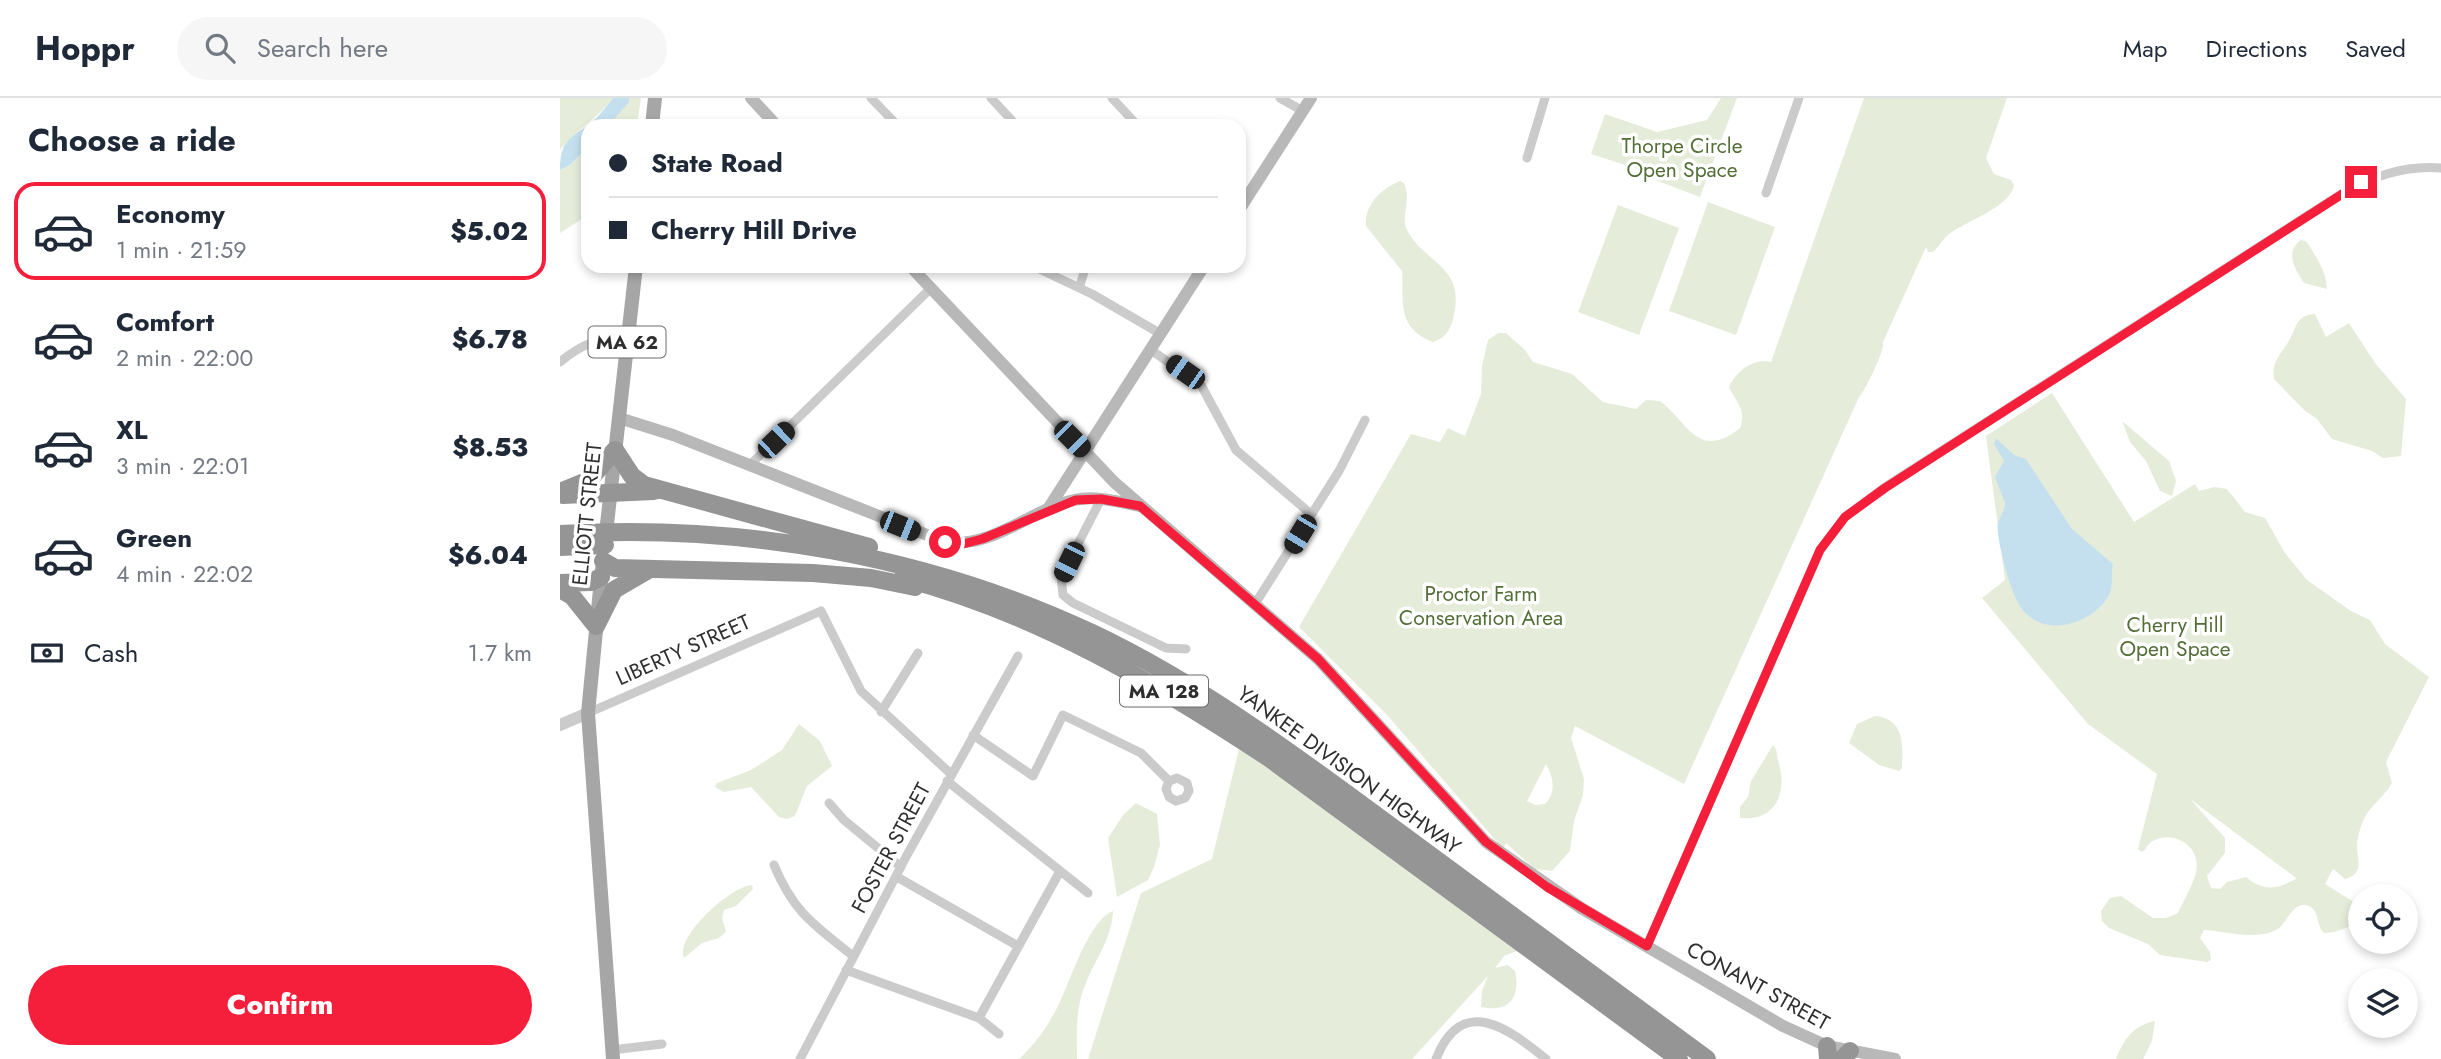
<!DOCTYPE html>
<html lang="en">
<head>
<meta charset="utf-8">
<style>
	:root { --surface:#fff; --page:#f6f6f7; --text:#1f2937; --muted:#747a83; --line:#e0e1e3; --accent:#f61f3b }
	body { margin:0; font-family:Jost,sans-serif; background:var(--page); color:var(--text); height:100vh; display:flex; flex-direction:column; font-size:26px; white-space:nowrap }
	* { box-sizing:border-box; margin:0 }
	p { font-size:23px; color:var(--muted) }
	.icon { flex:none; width:38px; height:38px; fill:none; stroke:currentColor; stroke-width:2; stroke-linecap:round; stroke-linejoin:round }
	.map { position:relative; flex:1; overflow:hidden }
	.drawer { display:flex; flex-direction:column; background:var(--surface); width:560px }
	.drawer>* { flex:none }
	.banner { position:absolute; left:21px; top:21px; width:665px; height:154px; border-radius:21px; box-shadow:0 4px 10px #0003; display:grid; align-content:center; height:154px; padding:0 28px; background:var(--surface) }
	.tools { position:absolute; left:1788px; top:786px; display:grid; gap:14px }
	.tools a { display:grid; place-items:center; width:70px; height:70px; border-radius:50%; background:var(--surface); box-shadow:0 4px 10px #0003; font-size:35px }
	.end { position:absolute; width:32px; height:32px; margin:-16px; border:9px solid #f61f3b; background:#fff; box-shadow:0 0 0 4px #fff }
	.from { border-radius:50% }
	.car { position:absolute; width:21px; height:42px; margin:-21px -10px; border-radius:9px; box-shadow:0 0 5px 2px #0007; background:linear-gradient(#222 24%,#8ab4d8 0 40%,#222 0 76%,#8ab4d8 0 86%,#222 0) }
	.banner b { display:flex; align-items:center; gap:24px; height:66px; font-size:26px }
	.banner b+b { border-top:2px solid var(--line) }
	.banner i { width:18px; height:18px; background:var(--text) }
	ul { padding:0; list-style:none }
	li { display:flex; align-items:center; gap:21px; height:98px; margin:0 14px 10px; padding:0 14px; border:4px solid transparent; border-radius:21px }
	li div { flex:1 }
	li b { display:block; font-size:26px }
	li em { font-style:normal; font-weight:800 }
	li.selected { border-color:var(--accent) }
	li>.icon { width:63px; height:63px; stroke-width:1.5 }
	h2 { padding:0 28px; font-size:32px; line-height:84px }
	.pay { display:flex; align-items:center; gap:18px; height:77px; padding:0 28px; font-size:26px }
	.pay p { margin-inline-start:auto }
	.action { display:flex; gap:14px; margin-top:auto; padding:14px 28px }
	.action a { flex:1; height:80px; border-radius:42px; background:var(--accent); color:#fff; font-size:28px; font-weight:800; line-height:80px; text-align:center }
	header { display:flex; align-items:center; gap:42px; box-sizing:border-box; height:98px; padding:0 35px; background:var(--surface); border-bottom:2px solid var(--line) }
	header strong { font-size:33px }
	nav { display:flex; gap:38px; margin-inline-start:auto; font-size:24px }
	.search { width:490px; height:63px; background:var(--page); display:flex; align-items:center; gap:18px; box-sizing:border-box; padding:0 24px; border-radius:38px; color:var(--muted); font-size:26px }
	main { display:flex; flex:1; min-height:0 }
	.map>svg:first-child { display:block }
	.green { fill:#e5edda; fill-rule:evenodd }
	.water { fill:#c4e0ef }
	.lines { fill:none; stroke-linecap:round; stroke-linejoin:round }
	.minor { stroke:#cbcbcb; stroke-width:9 }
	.tertiary { stroke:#cbcbcb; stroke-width:12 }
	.secondary { stroke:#b8b8b8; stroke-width:12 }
	.primary { stroke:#a6a6a6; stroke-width:14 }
	.motorway { stroke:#959595; stroke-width:18 }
	.route { stroke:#f61f3b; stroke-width:9 }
	.labels { text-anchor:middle; stroke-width:7; stroke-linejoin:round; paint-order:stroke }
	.shield { fill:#fff; stroke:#6d6d6d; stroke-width:2 }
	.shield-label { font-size:19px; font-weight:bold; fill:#2e2e2e }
	.park-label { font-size:21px; fill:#546e37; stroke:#fff }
	.street-label { font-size:21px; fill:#2e2e2e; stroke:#fff }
</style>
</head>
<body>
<header>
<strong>Hoppr</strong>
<div class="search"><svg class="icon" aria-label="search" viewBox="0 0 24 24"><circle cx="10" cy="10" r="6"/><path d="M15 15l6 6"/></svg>Search here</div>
<nav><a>Map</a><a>Directions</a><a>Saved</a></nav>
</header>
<main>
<section class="drawer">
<h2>Choose a ride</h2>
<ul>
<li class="selected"><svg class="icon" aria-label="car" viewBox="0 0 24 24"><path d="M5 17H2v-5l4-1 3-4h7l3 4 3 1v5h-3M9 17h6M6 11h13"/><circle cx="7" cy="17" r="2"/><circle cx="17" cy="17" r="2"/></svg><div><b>Economy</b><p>1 min · 21:59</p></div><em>$5.02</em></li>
<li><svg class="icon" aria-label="car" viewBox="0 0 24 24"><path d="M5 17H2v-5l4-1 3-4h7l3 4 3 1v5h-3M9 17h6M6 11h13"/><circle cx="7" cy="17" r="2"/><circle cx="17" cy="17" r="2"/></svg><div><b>Comfort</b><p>2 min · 22:00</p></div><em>$6.78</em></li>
<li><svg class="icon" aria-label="car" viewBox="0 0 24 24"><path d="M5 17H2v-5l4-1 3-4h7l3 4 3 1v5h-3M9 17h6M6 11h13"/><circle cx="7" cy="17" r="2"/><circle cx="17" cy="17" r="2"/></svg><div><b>XL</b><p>3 min · 22:01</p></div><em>$8.53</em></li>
<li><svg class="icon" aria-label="car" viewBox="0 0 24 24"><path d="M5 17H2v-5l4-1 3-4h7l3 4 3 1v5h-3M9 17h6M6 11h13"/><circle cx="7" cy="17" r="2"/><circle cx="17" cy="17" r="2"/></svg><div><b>Green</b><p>4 min · 22:02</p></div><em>$6.04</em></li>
</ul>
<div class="pay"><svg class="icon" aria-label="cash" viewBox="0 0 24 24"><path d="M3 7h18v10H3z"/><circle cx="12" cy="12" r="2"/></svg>Cash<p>1.7 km</p></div>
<div class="action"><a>Confirm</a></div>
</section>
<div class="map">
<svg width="1881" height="961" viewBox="0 0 1881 961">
	<rect width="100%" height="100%" fill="#fff"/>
	<path class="green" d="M0 0H53C37 21 16 32 0 52Z
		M69 0H81L77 28H48Z
		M1161 0H1177L1140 99 1098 83 1081 72 1031 56 1045 16 1097 34 1147 22Z
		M1304 0H1447L1426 60 1434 76 1451 82 1454 87C1450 110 1405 123 1388 137 1382 142 1379 149 1373 154H1368L1366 149 1323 244C1325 252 1306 291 1299 299L1124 686 1015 628 1011 640 1024 681 1023 697 1014 723 1010 753 992 773 975 771 946 745 943 751 827 617 739 529 851 336 880 344 888 330 905 338 921 296 922 268 928 242 938 235H946L965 252 973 264 1012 276 1043 304 1076 311 1086 302 1100 303C1127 323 1138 364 1180 330 1187 311 1176 305 1169 289 1175 274 1195 259 1211 264ZM986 666C993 679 997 694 985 706L975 707 967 703Z
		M28 49V117L0 135V72L10 67Z
		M840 83 844 85C852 103 840 118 847 132 865 167 907 167 893 221 890 233 885 240 873 244 836 230 844 204 842 173L806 128C804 107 822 90 840 83Z
		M1148 104 1215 129 1176 237 1109 213Z
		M1058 107 1119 130 1079 237 1018 214Z
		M1741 142 1746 143C1755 157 1767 174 1767 191L1744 185C1735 171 1724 154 1741 142Z
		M1755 216 1766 239 1789 225 1815 265 1846 301 1841 358 1823 360 1812 353 1772 341 1757 321 1744 312 1714 281C1711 266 1719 258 1727 246 1737 232 1734 217 1755 216Z
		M1492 295 1574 424 1635 386 1639 393 1655 389 1667 391 1685 414 1705 420 1725 455 1747 482 1791 513 1810 522 1825 546 1869 579 1826 664 1832 685C1825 698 1811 707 1805 719 1801 726 1798 738 1797 745 1796 759 1806 776 1785 781L1773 771 1765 786 1800 808 1801 821C1789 829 1778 835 1764 835 1756 828 1760 813 1749 808 1732 802 1727 827 1716 832 1694 843 1666 833 1644 832L1640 840 1650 854 1651 862 1647 864 1600 857 1588 846 1549 830 1542 823 1541 813 1550 800 1561 798 1593 820H1606L1618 815C1624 802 1633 787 1636 774 1642 749 1614 731 1593 743 1587 746 1587 751 1582 754L1578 751 1597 676 1528 626 1422 500 1445 482 1426 338ZM1630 701 1736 780V781C1717 791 1704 794 1686 779L1667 784 1660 791 1651 790 1647 778 1665 755V740Z
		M1562 323 1609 363 1616 383 1612 398 1600 393 1586 363 1570 344Z
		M1315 618C1345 621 1343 647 1342 670L1339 673 1319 667 1289 645 1297 626Z
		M239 626 260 643 272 668 247 688 235 718 227 721 219 719 191 689 164 694 155 689 157 685 191 672 222 652Z
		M680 647 754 704 962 851 944 858 935 870 948 867 955 873C961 900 949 915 921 909L922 893 928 878 852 961H528L581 795 652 761Z
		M1213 647C1218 652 1216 655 1218 662 1228 693 1217 724 1180 720V709L1188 699 1191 683Z
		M576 705 597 716 600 747 594 769 588 782 557 799 548 740 563 717Z
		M192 787 193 791 176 808 164 812 162 820 166 834 159 840 142 845 124 860C115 839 169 789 192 787Z
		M553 813C552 842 533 864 524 890 515 914 517 936 517 961H459C474 947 486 931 496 912 509 889 527 823 553 813Z
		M1595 923 1592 943 1583 961H1556C1563 943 1573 927 1595 923Z"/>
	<path class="water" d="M53 0H69V4L48 28H28V49L10 67 0 72C0 43 9 41 31 25 39 18 46 9 53 0Z
		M1436 340 1454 357 1466 361 1512 431 1553 466C1550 478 1555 491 1546 502 1525 530 1476 541 1457 503 1450 490 1435 438 1438 425 1440 418 1445 413 1445 405L1435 379 1444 363 1434 346Z"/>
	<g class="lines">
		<path class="minor" d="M311 0 338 28
			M431 0 457 28
			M552 0 578 28
			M720 0 743 13
			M967 60 985 0
			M1206 95 1239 0
			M473 168 532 196 601 236
			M519 190 526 168
			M591 252 641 287 676 352 751 416
			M0 264C23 245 39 240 68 238
			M189 368 371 190
			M541 401 501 479 503 497 513 505 606 550 626 551
			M695 506 779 373 805 322
			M321 614 358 555
			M28 615 261 513 301 593 391 676
			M413 637 473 678 503 617 581 655 609 683 606 691 609 699 616 703 625 700 629 693 627 685 617 680 609 683
			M387 683 528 795
			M269 705 284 722 341 769
			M214 767C234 815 254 827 293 858
			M337 779 458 848
			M1087 848 1260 452 1285 419 1325 389 1778 98C1811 79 1843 67 1881 70
			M286 872 419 920 439 936
			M419 920 499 775
			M52 952 102 946
			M240 961 347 757 458 558
			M876 961C902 895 949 931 986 961"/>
		<path class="tertiary" d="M0 627 28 615"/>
		<path class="secondary" d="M191 0 217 28
			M679 112 751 0
			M350 168 554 384 758 561 926 744 1021 810 1223 928 1267 948 1335 961
			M59 320 113 337 385 444C432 451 470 412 514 402 536 397 559 404 580 408
			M488 411 644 168"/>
		<path class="primary" d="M92 28 95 0
			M45 444 76 168
			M42 471 28 615 53 961"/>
		<path class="motorway" d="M0 394 29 382 55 352 72 378 84 387 309 449
			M3 397 94 393
			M0 436C181 425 368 458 532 535 644 588 744 664 843 737 944 812 1046 886 1147 961
			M0 449 45 447
			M43 463 55 470 253 475 311 480 355 489
			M343 480C477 515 595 585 709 660L1119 961
			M0 485 31 484 41 479
			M0 491 12 498 36 528 54 492 90 471
			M1267 948 1268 961
			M1282 961 1290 953"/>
	</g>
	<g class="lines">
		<path class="route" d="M385 444 403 446 422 441 516 402 541 401 580 408 758 561 926 744 987 789 1087 848 1260 452 1285 419 1325 390 1801 84"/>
	</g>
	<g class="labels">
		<g class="shield">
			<rect x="28.5" y="228.5" width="77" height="31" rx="5"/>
			<rect x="560" y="577.5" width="88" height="31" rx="5"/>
		</g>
		<g class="shield-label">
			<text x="67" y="251">MA 62</text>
			<text x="604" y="600">MA 128</text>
		</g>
		<g class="park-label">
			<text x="1122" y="55">Thorpe Circle<tspan x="1122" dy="24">Open Space</tspan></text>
			<text x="921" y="503">Proctor Farm<tspan x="921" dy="24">Conservation Area</tspan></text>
			<text x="1615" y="534">Cherry Hill<tspan x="1615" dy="24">Open Space</tspan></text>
		</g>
		<g class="street-label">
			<text transform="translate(27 416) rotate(-84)" y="7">ELLIOTT STREET</text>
			<text transform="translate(123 552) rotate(-24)" y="7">LIBERTY STREET</text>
			<text transform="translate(789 672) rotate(36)" y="7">YANKEE DIVISION HIGHWAY</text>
			<text transform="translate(331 750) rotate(-62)" y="7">FOSTER STREET</text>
			<text transform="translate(1198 888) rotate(29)" y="7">CONANT STREET</text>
		</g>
	</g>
</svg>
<div class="tools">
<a><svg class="icon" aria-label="locate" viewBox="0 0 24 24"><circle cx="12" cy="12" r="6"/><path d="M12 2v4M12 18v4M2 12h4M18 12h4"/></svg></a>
<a><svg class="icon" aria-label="layers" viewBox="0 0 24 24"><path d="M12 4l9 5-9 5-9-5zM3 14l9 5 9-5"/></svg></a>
</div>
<i class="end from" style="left:385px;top:444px"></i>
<i class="end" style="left:1801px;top:84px"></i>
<i class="car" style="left:625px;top:274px;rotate:305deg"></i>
<i class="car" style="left:512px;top:341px;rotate:135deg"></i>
<i class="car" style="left:216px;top:342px;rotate:46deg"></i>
<i class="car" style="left:340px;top:428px;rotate:112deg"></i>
<i class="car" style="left:740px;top:436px;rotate:211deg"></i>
<i class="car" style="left:509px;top:464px;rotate:206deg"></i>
<div class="banner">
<b><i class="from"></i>State Road</b>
<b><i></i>Cherry Hill Drive</b>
</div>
</div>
</main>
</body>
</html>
